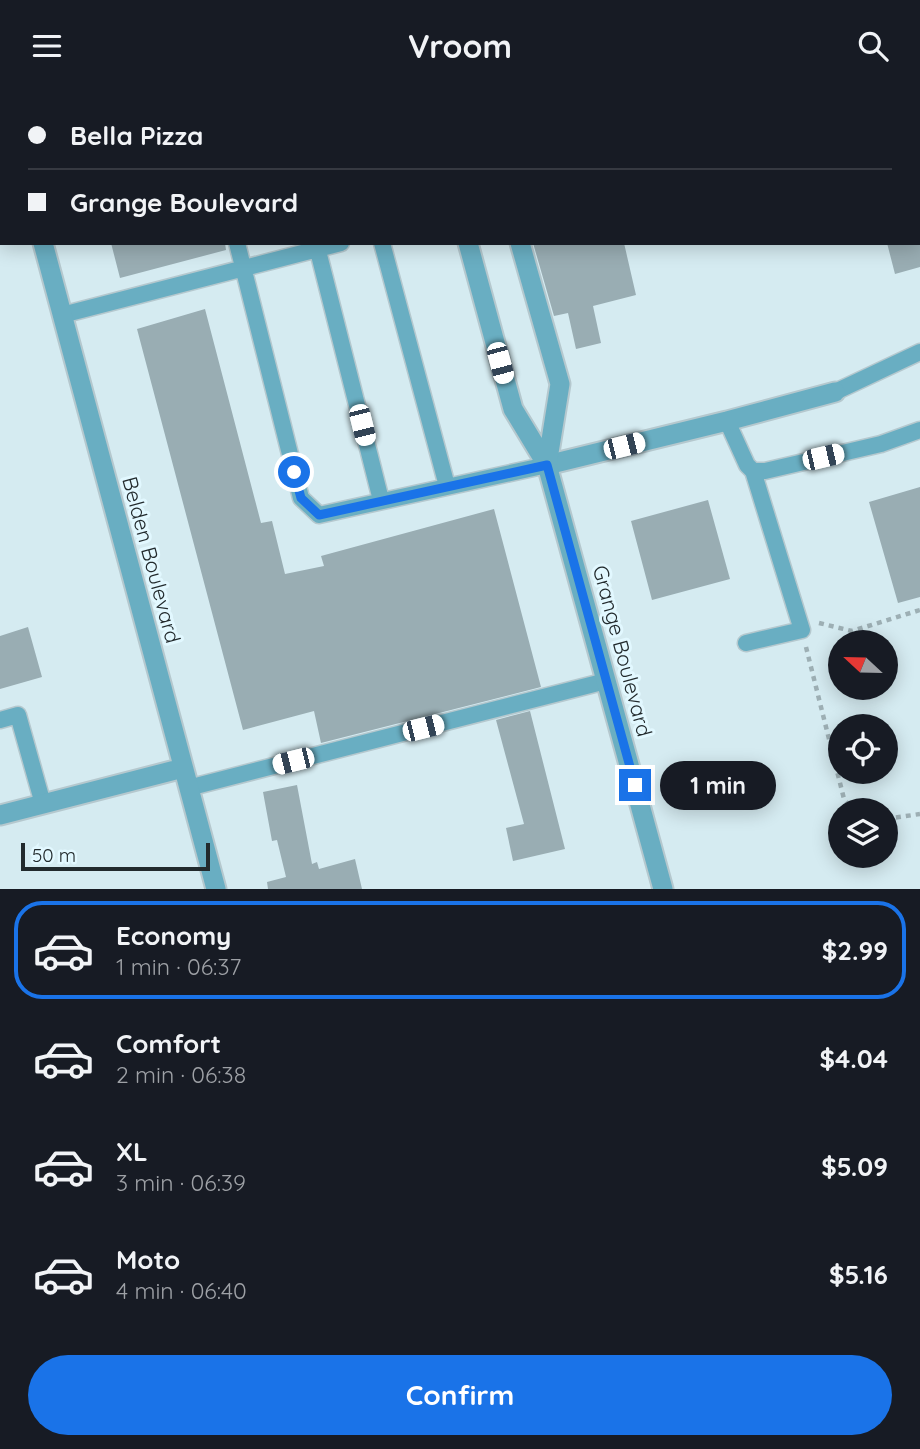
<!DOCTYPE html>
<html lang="en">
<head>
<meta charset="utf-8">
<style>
	:root { --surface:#171b24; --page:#20242c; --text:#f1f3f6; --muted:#9ea1a6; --line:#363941; --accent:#1a73e8 }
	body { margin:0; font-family:Quicksand,sans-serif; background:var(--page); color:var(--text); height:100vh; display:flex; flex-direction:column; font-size:26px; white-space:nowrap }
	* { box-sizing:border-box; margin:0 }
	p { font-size:23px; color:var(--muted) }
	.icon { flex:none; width:38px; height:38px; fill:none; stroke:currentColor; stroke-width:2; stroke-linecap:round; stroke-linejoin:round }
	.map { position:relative; height:798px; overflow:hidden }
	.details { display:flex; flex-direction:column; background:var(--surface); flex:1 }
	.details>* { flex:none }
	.guide { position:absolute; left:0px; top:0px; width:920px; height:154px; box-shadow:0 4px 18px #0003; display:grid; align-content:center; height:154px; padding:0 28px; background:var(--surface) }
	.needle { width:46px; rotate:292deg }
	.fabs { position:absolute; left:828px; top:539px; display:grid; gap:14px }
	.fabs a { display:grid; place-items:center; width:70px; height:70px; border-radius:50%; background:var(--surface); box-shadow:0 4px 18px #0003; font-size:35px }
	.scale { position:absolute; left:21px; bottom:18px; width:189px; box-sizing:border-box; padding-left:7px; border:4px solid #222a2d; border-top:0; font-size:19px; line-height:24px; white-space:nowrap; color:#222a2d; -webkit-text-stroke:5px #e2f8ff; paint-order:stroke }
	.end { position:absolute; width:32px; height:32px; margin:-16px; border:9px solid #1a73e8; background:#fff; box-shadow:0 0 0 4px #fff }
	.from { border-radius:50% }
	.bubble { position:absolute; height:49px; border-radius:24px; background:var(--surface); box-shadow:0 4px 18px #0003; font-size:23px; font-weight:700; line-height:49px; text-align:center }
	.car { position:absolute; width:21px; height:42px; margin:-21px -10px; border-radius:9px; box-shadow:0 0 5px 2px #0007; background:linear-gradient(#fff 24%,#345 0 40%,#fff 0 76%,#345 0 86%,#fff 0) }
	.guide b { display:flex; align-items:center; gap:24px; height:66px; font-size:26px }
	.guide b+b { border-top:2px solid var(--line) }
	.guide i { width:18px; height:18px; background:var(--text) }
	ul { padding:12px 0 0; list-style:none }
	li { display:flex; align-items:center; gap:21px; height:98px; margin:0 14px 10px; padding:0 14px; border:4px solid transparent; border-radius:28px }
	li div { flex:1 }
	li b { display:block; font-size:26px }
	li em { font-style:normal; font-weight:700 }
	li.on { border-color:var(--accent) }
	li>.icon { width:63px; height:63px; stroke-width:1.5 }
	.action { display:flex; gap:14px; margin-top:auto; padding:14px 28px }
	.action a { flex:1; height:80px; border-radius:42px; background:var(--accent); color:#fff; font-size:28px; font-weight:700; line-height:80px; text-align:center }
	header { display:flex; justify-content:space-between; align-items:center; height:91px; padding:0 28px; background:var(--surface); font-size:32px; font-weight:700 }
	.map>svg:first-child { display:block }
	.building { fill:#99adb3 }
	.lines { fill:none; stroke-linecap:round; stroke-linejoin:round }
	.service-casing { stroke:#b5c8ce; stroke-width:19 }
	.minor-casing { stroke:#b5c8ce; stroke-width:23 }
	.tertiary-casing { stroke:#b5c8ce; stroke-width:23 }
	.path { stroke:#9dafb4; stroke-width:4.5; stroke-dasharray:5 5; stroke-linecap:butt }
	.service { stroke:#69aec2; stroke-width:16 }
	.minor { stroke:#69aec2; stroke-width:19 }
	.tertiary { stroke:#69aec2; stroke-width:19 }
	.route { stroke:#1a73e8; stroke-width:9 }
	.labels { text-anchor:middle; stroke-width:6; stroke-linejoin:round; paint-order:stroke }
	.street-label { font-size:21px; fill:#222a2d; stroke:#e2f8ff }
</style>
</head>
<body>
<header><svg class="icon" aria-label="menu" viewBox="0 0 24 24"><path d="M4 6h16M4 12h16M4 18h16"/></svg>Vroom<svg class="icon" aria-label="search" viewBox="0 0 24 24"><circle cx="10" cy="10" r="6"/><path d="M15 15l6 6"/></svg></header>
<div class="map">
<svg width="920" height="798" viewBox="0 0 920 798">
	<rect width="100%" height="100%" fill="#d5ebf1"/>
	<path class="building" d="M111 152H225L226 159 120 187Z
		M533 152H624L636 204 593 215 601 252 576 258 568 222 554 225Z
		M887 152H920V176L895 183Z
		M205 218 261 432 272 430 285 483 324 475 321 465 494 418 541 596 321 652 314 620 243 639 137 238Z
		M920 396V506L898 512 869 411Z
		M708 409 730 488 652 509 631 430Z
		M28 536 42 586 0 598V545Z
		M530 620 565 758 513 770 506 737 524 733 496 629Z
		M297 694 312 773 317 771 319 778 355 768 362 798H268L267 791 286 786 277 749 272 750 263 701Z"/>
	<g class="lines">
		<g class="service-casing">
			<path id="service" d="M280 0V2
				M237 152 301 407 319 424 547 374
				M316 152 381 409
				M382 152 447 395
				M62 224 341 152
				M835 301 920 261
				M727 330 747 374 753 380H765L881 353 920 339
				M746 552 802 539 753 380
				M0 629 18 624 43 713
				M188 697 606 590"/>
		</g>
		<g class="minor-casing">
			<path id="minor" d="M43 152 216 798
				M547 374 727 330 835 301
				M0 724 183 677"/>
		</g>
		<g class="tertiary-casing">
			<path id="tertiary" d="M3 0 4 2
				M427 0 428 2
				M477 0 478 2
				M102 2 109 0
				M0 27H2
				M468 152 513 318 547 374 663 798
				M520 152 560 293 547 374"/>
		</g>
		<path class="path" d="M819 532 852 540 920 519
			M806 556 844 708 853 719
			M886 728 920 723"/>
		<use href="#service" class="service"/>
		<use href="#minor" class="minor"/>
		<use href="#tertiary" class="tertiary"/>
	</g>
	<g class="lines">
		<path class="route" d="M294 381 301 407 319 424 547 374 635 694"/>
	</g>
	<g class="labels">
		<g class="street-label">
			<text transform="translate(151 469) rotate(75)" y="7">Belden Boulevard</text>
			<text transform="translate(622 560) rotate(75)" y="7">Grange Boulevard</text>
		</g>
	</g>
</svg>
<div class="fabs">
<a><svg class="needle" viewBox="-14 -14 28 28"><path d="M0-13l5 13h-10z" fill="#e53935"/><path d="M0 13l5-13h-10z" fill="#9ea1a6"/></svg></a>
<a><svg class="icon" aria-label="locate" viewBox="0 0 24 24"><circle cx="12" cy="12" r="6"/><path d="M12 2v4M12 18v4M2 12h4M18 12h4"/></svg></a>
<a><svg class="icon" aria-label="layers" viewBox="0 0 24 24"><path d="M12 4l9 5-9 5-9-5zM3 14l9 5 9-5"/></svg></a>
</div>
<div class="scale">50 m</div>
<i class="end from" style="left:294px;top:381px"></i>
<i class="end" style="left:635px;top:694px"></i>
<div class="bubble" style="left:660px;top:670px;width:116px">1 min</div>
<i class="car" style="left:500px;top:272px;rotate:165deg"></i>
<i class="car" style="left:362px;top:334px;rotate:166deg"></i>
<i class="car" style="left:624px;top:355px;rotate:76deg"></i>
<i class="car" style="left:823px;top:366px;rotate:77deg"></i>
<i class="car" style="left:423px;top:637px;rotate:76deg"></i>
<i class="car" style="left:293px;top:670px;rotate:256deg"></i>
<div class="guide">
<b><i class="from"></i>Bella Pizza</b>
<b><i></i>Grange Boulevard</b>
</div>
</div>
<section class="details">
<ul>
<li class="on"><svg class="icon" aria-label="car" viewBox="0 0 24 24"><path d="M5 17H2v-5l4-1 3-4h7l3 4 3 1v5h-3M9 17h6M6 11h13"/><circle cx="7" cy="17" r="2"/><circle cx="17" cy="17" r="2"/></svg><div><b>Economy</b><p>1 min · 06:37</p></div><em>$2.99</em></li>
<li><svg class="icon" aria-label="car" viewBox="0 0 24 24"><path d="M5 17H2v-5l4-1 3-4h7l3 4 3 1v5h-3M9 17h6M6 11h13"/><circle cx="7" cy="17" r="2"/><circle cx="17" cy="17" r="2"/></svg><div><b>Comfort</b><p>2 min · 06:38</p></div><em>$4.04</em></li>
<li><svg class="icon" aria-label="car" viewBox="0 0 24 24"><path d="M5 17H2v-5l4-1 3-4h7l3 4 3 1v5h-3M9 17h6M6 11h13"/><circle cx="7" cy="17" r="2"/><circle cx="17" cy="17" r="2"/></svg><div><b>XL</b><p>3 min · 06:39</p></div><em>$5.09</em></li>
<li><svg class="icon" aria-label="car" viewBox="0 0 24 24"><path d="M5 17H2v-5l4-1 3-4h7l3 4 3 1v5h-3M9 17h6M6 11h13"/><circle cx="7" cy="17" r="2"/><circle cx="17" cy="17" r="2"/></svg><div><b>Moto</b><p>4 min · 06:40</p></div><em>$5.16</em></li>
</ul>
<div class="action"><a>Confirm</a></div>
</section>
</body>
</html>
